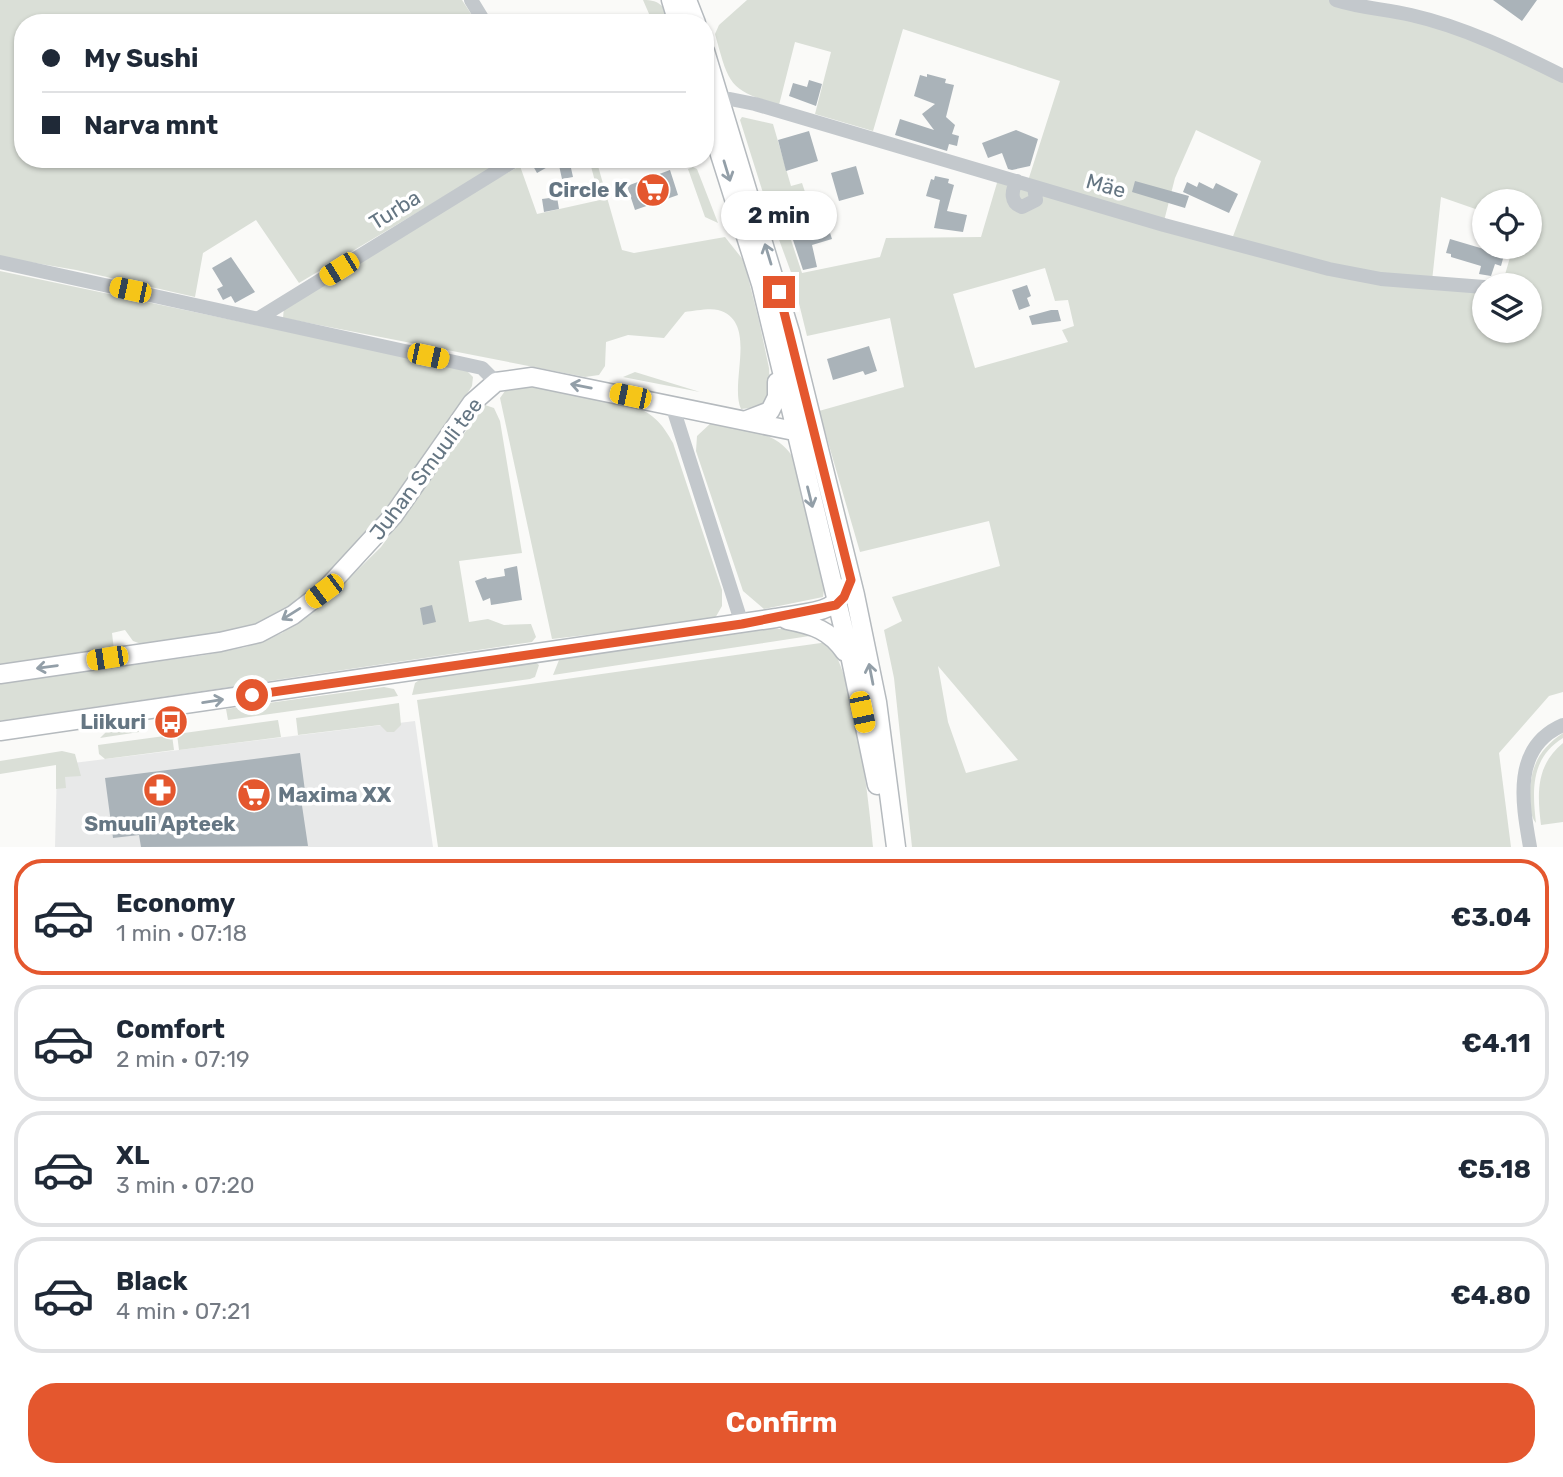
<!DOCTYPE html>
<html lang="en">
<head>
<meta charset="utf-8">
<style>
	:root { --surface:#fff; --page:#f2f2f3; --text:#1f2937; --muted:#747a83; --line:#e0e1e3; --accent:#e4572e }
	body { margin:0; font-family:Rubik,sans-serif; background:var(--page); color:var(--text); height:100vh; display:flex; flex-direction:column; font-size:26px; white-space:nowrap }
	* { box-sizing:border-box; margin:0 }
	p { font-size:23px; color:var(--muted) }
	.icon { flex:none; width:38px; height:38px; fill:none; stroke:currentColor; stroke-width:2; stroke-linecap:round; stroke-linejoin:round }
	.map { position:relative; height:847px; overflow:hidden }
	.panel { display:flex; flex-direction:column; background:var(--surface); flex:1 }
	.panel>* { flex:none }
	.banner { position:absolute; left:14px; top:14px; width:700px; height:154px; border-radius:28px; box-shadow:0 2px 5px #0004; display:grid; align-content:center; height:154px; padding:0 28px; background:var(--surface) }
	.fabs { position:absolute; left:1472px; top:189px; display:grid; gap:14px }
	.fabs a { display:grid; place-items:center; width:70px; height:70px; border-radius:50%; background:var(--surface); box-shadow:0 2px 5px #0004; font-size:35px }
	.end { position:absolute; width:32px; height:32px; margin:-16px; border:9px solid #e4572e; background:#fff; box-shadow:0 0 0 4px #fff }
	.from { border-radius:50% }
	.bubble { position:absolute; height:49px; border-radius:24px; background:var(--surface); box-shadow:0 2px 5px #0004; font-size:23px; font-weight:700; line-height:49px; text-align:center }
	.car { position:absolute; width:21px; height:42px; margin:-21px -10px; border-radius:9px; box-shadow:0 0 5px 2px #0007; background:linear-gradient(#f5c518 24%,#345 0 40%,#f5c518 0 76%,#345 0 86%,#f5c518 0) }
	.banner b { display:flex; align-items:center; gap:24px; height:66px; font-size:26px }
	.banner b+b { border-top:2px solid var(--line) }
	.banner i { width:18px; height:18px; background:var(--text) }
	ul { padding:12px 0 0; list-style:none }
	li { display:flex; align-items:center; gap:21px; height:116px; margin:0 14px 10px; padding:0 14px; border:4px solid var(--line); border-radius:28px }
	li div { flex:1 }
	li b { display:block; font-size:26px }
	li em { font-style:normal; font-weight:700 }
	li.active { border-color:var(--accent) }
	li>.icon { width:63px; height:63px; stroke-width:1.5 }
	.primary-button { display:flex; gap:14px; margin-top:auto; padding:14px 28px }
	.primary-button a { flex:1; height:80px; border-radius:28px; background:var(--accent); color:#fff; font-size:28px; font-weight:700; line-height:80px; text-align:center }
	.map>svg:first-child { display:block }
	.built { fill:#e8e9e9 }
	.green { fill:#dadfd7; fill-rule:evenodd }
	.building { fill:#aab3b9 }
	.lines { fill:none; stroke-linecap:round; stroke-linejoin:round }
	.major-casing { stroke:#b5babe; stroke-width:21 }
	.minor { stroke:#c3c8cc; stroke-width:14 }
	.major { stroke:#fff; stroke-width:18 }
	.oneway { stroke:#939fa8 }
	.route { stroke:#e4572e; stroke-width:9 }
	.labels { text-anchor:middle; stroke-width:7; stroke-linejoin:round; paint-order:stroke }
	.street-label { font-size:21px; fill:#657683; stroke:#fff }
	.poi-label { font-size:21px; font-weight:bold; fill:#657683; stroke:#fff; text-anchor:end }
</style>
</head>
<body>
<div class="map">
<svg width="1563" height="847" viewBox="0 0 1563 847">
	<rect width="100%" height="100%" fill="#fafaf8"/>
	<path class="built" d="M415 721 433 847H55L57 765Z"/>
	<path class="green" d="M0 0H462L477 23H23V159H507L299 283 256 220 203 253 195 297 76 270 0 257Z
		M643 0C661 0 665 7 670 23H653Z
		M747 0H1336L1411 15 1563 76V692L1549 696 1499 753 1511 847H912L894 678 884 630 902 621 892 597 1000 566 989 521 860 552 819 411 904 387 890 318 807 336 792 275 774 226 784 219 802 273 880 257 886 238 981 237 999 176 1027 184 1060 81 903 29 873 131 815 114 831 52 795 42 779 105C728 90 729 84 715 34L719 25ZM1196 130 1261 161 1232 239 1164 221 1175 178ZM1441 197 1484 212V201H1530V247H1513L1502 285H1530V331H1484V287L1432 281ZM1045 268 1055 301 1068 300 1074 326 1062 330 1068 342 975 368 953 294ZM938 666 1018 760 966 773 948 722Z
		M742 117 773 124 791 186 802 183 810 207 776 217 770 215 740 120Z
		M589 159H596L622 250 634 253 725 237 744 261 759 321 769 368 770 392 763 407 741 409C729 383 759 321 718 310 709 308 694 311 685 312L664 338 628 335 606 342 605 366 599 375 585 377 283 318 284 307 467 195 520 166 537 214 600 200Z
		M693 167 697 169 718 223 705 217 688 169Z
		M0 271 465 369 473 377 472 386C424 462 349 582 265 620 228 636 183 639 144 645L133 641 125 630 112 633 114 650 0 666Z
		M635 372 700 392 623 377Z
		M537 385 636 407C655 415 663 425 673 443L722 590V606L714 620 552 639 500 398 505 391Z
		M485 405 494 408 500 421 522 553 459 561 469 622 488 619 504 625 531 624 536 637 532 642 0 721V682L205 655 246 647 282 633 325 602 381 547Z
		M712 422C740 429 776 430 792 456L825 584 823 597 764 609 743 591 696 451 697 436Z
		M769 629H801L816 635 553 675 559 660 568 657Z
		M828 642C855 675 869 802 873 847H438L417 700Z
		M535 662 539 665 535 677 530 679 412 695 415 683 425 676Z
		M384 687 394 689 398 696 228 720 226 709Z
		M399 703 401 725 394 732H387L380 725 298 735 296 718Z
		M278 720 281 737 179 750 177 734Z
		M137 722 139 732 100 738 112 726Z
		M1563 733V738C1531 758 1532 789 1536 823 1530 816 1530 805 1530 796 1530 767 1539 749 1563 733Z
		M172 735 174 750 105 759 99 754 98 745Z
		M1563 743V822L1541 825C1537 793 1536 765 1563 743Z
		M62 751 75 754 81 776 65 777 66 788 56 789V765L0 774V761Z"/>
	<path class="building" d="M1493 0H1537L1522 21Z
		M927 74 946 79 945 83 954 85 946 117 955 125 952 134 959 136 957 146 949 144 947 151 895 135 900 119 934 130 922 114 935 104 914 96 920 75 927 77Z
		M809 80 822 84 816 106 789 96 793 83 807 87Z
		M1016 130 1038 139 1030 166 1012 170 1008 169 1002 153 988 158 982 143Z
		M809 131 818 161 786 171 778 140Z
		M529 159H569L573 177 562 179 558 161 537 173Z
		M856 166 864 194 839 201 831 173Z
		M670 170 678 195 635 210 627 186Z
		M935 176 949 179 948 183 954 185 947 211 967 215 963 232 934 228 940 200 926 196 931 179 934 180Z
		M1135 181 1189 196 1185 208 1132 192Z
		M1187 182 1197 187 1199 182 1213 189 1216 183 1238 194 1229 213 1183 192Z
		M557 197 559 209 544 212 542 199Z
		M823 211 832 239 812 245 817 267 803 270 787 222Z
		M1450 239 1504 255 1501 266 1495 264 1491 276 1479 274 1481 266 1451 257V254L1446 253Z
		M231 257 255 292 235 303 231 296 223 300 217 289 223 286 212 268Z
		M1027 285 1031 296 1027 298 1030 306 1019 310 1012 290Z
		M1051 310H1058L1061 321 1032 325 1029 316Z
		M869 346 877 371 865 375 863 371 833 380 827 359Z
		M517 566 522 600 491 605 490 598 483 601 475 581 486 577 487 579 505 576 504 569Z
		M432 605 436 622 423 625 420 608Z
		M300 753 305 791 300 792 308 846 141 847 139 835 113 838 105 778Z"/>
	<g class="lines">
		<g class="major-casing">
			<path id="major" d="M671 0 678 23
				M687 0 696 23
				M705 51 790 332 855 595 877 702 896 847
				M705 107 761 284 851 660 877 785
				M747 420 770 411 777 397V382
				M787 620C813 625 830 630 845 652
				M0 674 220 642 259 633 293 615 324 591 393 516 472 403 496 382 532 377 794 431 813 446 822 462
				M0 731 776 618C811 611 837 616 851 580"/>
		</g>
		<path class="minor" d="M471 0 485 23
			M1336 0C1361 8 1385 9 1411 15 1464 27 1515 52 1563 76
			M710 105 730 99 755 104 1164 225 1329 269 1381 279 1484 287
			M1017 181C1011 191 1010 203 1022 207L1036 200 1034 187
			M0 262 482 368 496 382
			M259 318 517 159
			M672 405 742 624
			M1530 847C1522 802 1512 747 1563 725"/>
		<use href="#major" class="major"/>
	</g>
	<defs><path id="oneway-shaft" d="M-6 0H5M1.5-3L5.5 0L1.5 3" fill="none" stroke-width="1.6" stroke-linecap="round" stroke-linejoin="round" transform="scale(1.75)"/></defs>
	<g class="oneway">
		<use href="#oneway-shaft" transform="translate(727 171) rotate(73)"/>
		<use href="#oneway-shaft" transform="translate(768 254) rotate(-107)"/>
		<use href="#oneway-shaft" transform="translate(581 386) rotate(-169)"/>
		<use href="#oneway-shaft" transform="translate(810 497) rotate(76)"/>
		<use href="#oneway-shaft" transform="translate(291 614) rotate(148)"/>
		<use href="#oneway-shaft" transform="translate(47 667) rotate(172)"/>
		<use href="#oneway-shaft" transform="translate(871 674) rotate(-101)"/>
		<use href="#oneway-shaft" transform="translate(213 701) rotate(-9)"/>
	</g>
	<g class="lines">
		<path class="route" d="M252 695 742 624 836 605 844 597 851 580 779 292"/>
	</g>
	<defs>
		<g id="supermarket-disc" transform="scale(1.75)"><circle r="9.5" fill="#e4572e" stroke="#fff"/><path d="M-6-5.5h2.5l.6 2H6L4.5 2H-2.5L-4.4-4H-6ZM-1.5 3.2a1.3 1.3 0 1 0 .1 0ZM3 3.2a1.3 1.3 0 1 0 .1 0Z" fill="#fff"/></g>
		<g id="bus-disc" transform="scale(1.75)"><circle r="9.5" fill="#e4572e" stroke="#fff"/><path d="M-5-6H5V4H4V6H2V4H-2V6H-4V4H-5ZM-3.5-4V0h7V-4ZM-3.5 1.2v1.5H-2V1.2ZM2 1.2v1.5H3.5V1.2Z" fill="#fff"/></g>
		<g id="pharmacy-disc" transform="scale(1.75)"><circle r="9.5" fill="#e4572e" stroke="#fff"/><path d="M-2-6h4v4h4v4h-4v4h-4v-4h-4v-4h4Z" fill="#fff"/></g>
	</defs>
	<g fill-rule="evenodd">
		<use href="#supermarket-disc" x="653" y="190"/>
		<use href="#bus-disc" x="171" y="722"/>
		<use href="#pharmacy-disc" x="160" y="790"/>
		<use href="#supermarket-disc" x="254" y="795"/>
	</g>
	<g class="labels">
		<g class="street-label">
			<text transform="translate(1106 186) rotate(16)" y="7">Mäe</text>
			<text transform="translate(395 210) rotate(-32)" y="7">Turba</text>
			<text transform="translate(426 469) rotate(-53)" y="7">Juhan Smuuli tee</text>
		</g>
		<g class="poi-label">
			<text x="628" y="197">Circle K</text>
			<text x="146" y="729">Liikuri</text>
			<text x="278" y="802" text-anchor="start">Maxima XX</text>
			<text x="160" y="831" text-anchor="middle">Smuuli Apteek</text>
		</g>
	</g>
</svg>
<div class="fabs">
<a><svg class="icon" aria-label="locate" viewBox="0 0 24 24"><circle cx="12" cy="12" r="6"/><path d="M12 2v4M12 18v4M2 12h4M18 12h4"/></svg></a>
<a><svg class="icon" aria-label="layers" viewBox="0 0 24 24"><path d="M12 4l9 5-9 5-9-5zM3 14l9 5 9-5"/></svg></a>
</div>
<i class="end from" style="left:252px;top:695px"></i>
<i class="end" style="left:779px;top:292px"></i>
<div class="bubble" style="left:721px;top:191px;width:116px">2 min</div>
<i class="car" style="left:339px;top:269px;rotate:238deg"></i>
<i class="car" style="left:130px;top:290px;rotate:282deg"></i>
<i class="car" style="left:428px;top:356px;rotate:102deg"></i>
<i class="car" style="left:630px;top:396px;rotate:282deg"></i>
<i class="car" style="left:324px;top:591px;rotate:233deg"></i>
<i class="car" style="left:107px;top:658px;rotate:261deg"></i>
<i class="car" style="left:862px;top:712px;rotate:168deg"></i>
<div class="banner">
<b><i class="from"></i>My Sushi</b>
<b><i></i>Narva mnt</b>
</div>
</div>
<section class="panel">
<ul>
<li class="active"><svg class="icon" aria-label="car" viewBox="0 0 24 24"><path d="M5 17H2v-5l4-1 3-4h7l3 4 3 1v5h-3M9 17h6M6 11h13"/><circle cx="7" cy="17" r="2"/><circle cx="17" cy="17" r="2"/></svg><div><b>Economy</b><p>1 min · 07:18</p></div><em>€3.04</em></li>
<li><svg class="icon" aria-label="car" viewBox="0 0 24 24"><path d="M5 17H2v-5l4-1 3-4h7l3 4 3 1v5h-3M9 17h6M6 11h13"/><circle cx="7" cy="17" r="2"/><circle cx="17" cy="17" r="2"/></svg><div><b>Comfort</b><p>2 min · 07:19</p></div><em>€4.11</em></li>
<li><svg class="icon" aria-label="car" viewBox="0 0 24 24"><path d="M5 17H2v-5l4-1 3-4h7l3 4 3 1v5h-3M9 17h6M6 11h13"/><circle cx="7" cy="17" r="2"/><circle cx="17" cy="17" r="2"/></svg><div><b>XL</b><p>3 min · 07:20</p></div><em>€5.18</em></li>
<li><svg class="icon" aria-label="car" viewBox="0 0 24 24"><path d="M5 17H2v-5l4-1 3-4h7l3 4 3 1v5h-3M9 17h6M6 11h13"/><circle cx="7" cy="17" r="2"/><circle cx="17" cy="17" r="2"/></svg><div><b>Black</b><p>4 min · 07:21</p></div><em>€4.80</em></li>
</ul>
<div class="primary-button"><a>Confirm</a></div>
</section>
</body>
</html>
